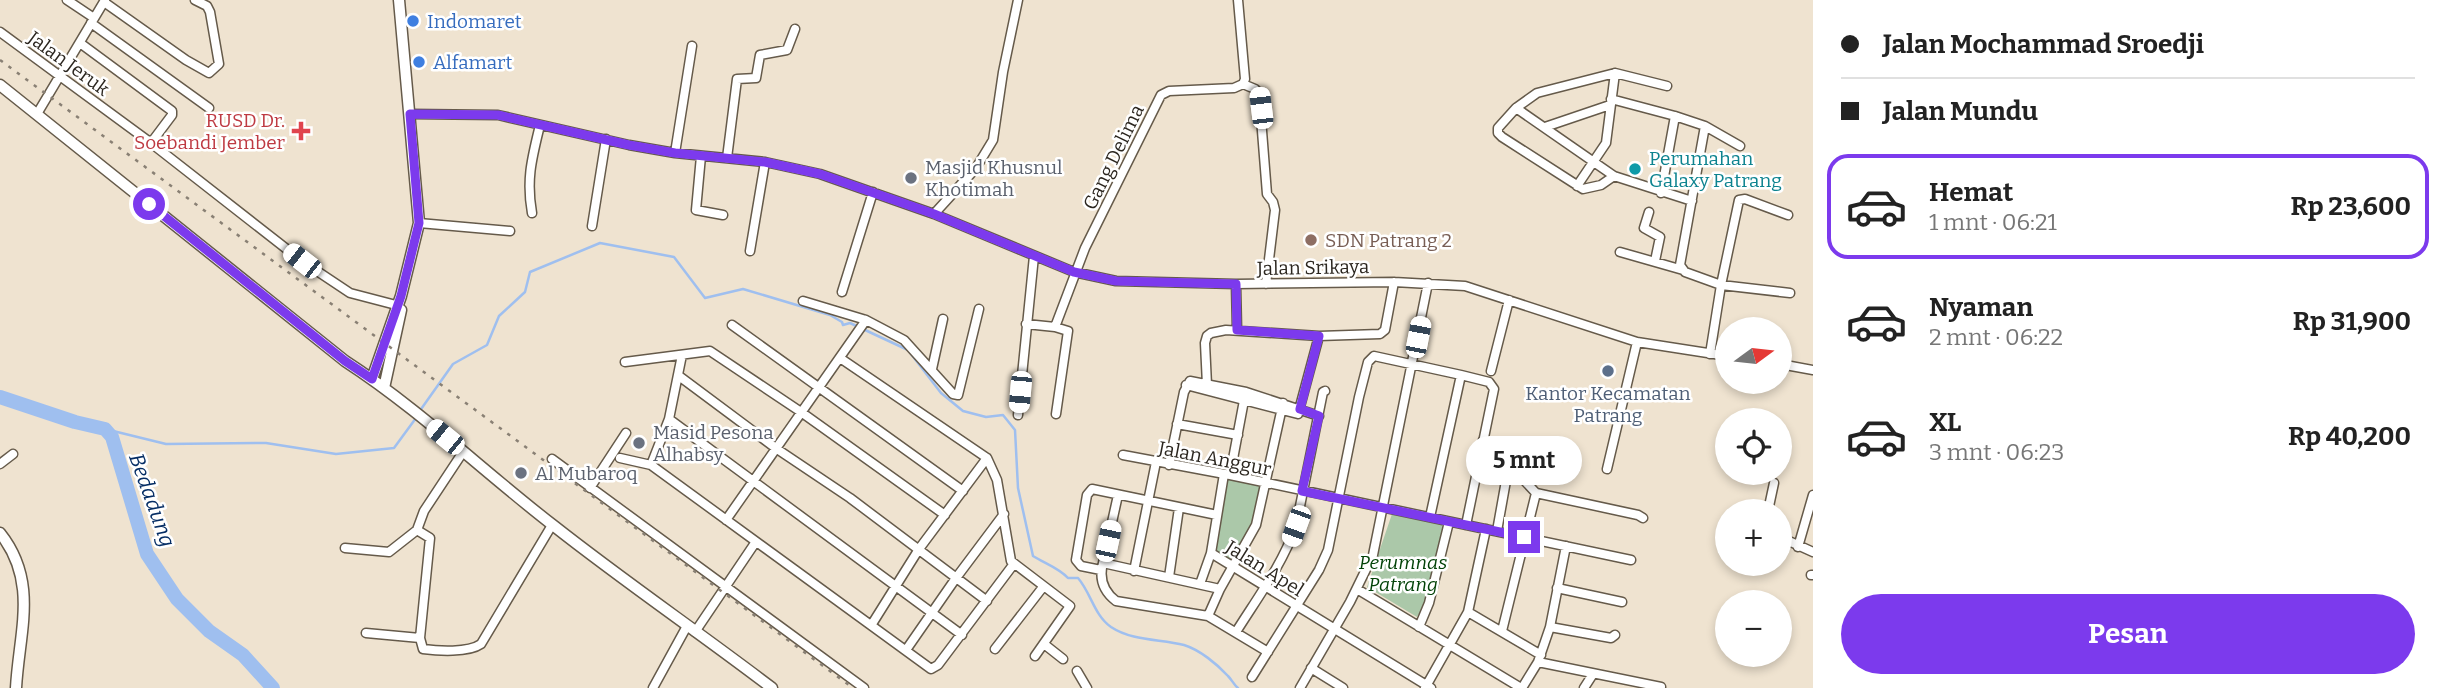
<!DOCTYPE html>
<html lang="id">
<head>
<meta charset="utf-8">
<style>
	:root { --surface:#fff; --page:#f6f6f6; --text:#222; --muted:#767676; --line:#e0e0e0; --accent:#7c3aed }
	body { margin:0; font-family:Bitter,serif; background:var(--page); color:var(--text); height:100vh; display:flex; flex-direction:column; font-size:26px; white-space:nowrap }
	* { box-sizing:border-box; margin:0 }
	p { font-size:23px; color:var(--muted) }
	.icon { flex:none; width:38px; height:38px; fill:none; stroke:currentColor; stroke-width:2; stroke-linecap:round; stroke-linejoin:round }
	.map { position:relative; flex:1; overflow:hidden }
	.drawer { display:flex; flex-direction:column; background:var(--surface); width:630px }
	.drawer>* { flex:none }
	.guide { display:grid; align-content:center; height:154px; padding:0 28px; background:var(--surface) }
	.needle { width:46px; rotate:75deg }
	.fabs { position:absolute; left:1715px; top:317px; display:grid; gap:14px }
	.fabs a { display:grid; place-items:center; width:77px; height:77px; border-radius:50%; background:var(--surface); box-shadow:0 4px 10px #0003; font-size:35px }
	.end { position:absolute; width:32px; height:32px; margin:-16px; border:9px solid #7c3aed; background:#fff; box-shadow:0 0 0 4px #fff }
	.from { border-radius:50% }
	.bubble { position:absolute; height:49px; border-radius:24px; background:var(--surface); box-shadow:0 4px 10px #0003; font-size:23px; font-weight:700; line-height:49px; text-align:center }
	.car { position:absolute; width:21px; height:42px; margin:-21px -10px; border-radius:9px; box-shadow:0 0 5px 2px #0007; background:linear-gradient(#fff 24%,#345 0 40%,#fff 0 76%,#345 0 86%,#fff 0) }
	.guide b { display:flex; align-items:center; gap:24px; height:66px; font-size:26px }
	.guide b+b { border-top:2px solid var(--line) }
	.guide i { width:18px; height:18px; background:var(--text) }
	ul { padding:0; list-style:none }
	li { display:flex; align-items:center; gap:21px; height:105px; margin:0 14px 10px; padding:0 14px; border:4px solid transparent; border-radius:21px }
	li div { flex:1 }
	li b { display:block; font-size:26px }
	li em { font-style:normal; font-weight:700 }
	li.on { border-color:var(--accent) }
	li>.icon { width:63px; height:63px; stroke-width:1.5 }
	.primary-button { display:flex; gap:14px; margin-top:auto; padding:14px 28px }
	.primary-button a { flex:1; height:80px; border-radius:42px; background:var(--accent); color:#fff; font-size:28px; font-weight:700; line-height:80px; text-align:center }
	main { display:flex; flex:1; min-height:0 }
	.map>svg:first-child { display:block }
	.green { fill:#abc8a9 }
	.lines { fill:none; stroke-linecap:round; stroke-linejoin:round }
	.stream { stroke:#9fbfef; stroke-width:2.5 }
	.river { stroke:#9fbfef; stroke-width:14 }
	.minor-casing { stroke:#655a4a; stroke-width:11 }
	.major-casing { stroke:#655a4a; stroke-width:13 }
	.minor { stroke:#fff; stroke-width:8 }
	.major { stroke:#fff; stroke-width:10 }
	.rail { stroke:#898074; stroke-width:2.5; stroke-dasharray:3.5 7; stroke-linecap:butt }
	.route { stroke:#7c3aed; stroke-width:9 }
	.shop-dot { fill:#3f7fe0; stroke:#fff; stroke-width:2.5 }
	.health-dot { fill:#e0444e; stroke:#fff; stroke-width:2.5 }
	.culture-dot { fill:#0f9aa8; stroke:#fff; stroke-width:2.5 }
	.worship-dot { fill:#6b7280; stroke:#fff; stroke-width:2.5 }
	.education-dot { fill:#8d6e63; stroke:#fff; stroke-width:2.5 }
	.service-dot { fill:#5c6f8a; stroke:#fff; stroke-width:2.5 }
	.labels { text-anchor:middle; stroke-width:5; stroke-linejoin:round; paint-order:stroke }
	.shop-label { font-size:19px; fill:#366cbe; stroke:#fff; text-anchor:start }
	.street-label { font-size:19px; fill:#2b261f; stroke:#fff }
	.health-label { font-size:19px; fill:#be3a42; stroke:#fff; text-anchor:end }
	.culture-label { font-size:19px; fill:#0d838f; stroke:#fff; text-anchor:start }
	.worship-label { font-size:19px; fill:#5b616d; stroke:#fff; text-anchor:start }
	.education-label { font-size:19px; fill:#785e54; stroke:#fff; text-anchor:start }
	.service-label { font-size:19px; fill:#4e5e75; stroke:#fff }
	.park-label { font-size:19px; font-style:italic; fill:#024207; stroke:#fff }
	.water-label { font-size:21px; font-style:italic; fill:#052d64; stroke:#fff }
</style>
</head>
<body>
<main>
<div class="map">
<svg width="1813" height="688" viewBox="0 0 1813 688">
	<rect width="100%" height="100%" fill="#efe3d0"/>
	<path class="green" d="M1224 475 1266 484 1255 525 1233 567 1211 552Z
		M1392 514 1444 524 1430 596 1417 617 1367 587Z"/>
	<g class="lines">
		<path class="stream" d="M419 412 453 364 487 345 499 316 525 292 530 272 600 243 674 257 705 298 743 289 830 315 842 322 843 325 850 323 908 350 941 393 963 411 986 417 1003 415 1015 430 1018 488 1033 556C1044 563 1059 568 1068 578H1078C1091 593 1094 615 1111 627 1132 641 1160 639 1184 645 1200 650 1217 664 1228 676 1232 680 1234 685 1238 688
			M105 429 166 444 266 443 336 454 394 448 416 418"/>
		<path class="river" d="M0 397 75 422 105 429 112 437 147 554 177 599 209 631 243 655 273 688"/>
		<g class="minor-casing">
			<path id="minor" d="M67 0 94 18
				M104 2 186 60 209 73 219 64 210 12 207 6 195 0
				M91 23 209 108
				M0 32 151 143 302 261 350 293 396 305
				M80 43 172 111V115L151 143
				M1243 84 1255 89 1259 93 1267 194 1273 202 1275 210 1266 284
				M1611 99 1675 116 1705 126
				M1516 108 1537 93 1615 73 1667 86
				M37 114 105 0
				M410 114 498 115 629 145 675 153 765 162 820 174 934 214 1074 272 1116 281 1236 284 1394 282 1465 286 1637 342 1727 356
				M1545 127 1610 105
				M675 153 692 46
				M701 156 696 210 723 215
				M727 158 737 79 756 78 760 55 787 50 795 29
				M1614 176 1601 185 1583 189 1502 137 1498 133V128L1516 108 1614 176 1692 201
				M1577 186 1606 143 1615 73
				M1661 193 1675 116
				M1649 212 1644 228 1660 237 1655 261
				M532 213C526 179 532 158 540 125
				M934 214 976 168 993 140 1003 72 1018 0
				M1788 215 1745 199 1739 200 1721 285 1790 293
				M419 223 510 231
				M592 226 606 139
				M750 251 765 162
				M1620 252 1683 270
				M1236 284 1237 330
				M842 292 873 192
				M803 301 866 320 904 340 953 394 958 395 979 309
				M1026 324 1055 327
				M732 325 963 491
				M1710 354 1721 285 1685 272 1680 265 1705 126 1740 146
				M840 358 987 458 919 549 872 624
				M625 362 710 351 801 412 945 515
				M1780 364 1813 370
				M932 369 943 319
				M1491 371 1509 300
				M1461 375 1489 382 1494 389 1466 525
				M679 376 777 449 850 498 987 601
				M1186 385 1298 414 1319 336
				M1207 385 1205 343 1207 336 1211 333 1226 330 1319 336 1380 334 1385 330 1394 282
				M1056 414 1068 331 1055 327 1085 248 1161 95 1169 91 1234 88 1243 84 1245 79 1238 0
				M1018 415 1034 256
				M669 419 962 635
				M1177 424 1238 435
				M1483 440 1498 447 1509 464 1536 493
				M1123 455 1230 475 1631 560
				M620 458 651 465 931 669 938 665 1013 565
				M987 458 997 480 1011 561 1070 606 1035 656
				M552 459 864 688
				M0 464 13 454
				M651 465 669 419 682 355
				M1169 465 1184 392 1190 381 1246 392 1319 416
				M1607 469 1637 342
				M1224 474 1211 553 1431 688
				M1230 475 1245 395
				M590 488 626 433
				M1118 495 1103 563 1220 589
				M1768 511 1774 483
				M726 520 866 320
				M417 530 430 538 420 638 423 649C438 651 468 653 481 644L552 525
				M1497 531 1509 464
				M1780 537 1813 552
				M1798 547 1813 495
				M345 548 389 552 417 530 424 511 463 452
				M1103 563C1099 578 1103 591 1116 601L1208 616 1268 652
				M1101 570 1081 566 1076 560 1087 495 1092 489 1217 515
				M1134 571 1156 462
				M1811 575H1813
				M1169 577 1179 508
				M1200 584 1211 553
				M1557 588 1622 602
				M1357 589 1521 688
				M1468 612 1541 655
				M1208 616 1220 589 1256 525 1283 403
				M1419 627 1429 603 1449 522
				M1550 627 1611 638 1615 635
				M1502 631 1536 493 1638 515 1643 518
				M695 632 755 543
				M1236 632C1258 597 1282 565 1296 526L1323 392 1325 391
				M366 633 420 638
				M1044 644 1063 659
				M995 649 1043 587
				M906 650 956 578 1004 514
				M1538 662 1661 687
				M1311 668 1343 688
				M1077 671 1087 688
				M1252 677 1319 570 1328 550 1359 397 1368 362 1374 356 1461 375 1430 517
				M653 688 687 626
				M1300 688 1350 602 1373 555 1428 283
				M1425 688 1468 612 1486 529
				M1522 688 1538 662 1550 627 1566 546
				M1584 688 1593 674"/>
		</g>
		<g class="major-casing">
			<path id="major" d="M0 85 345 361C419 409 484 472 554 526 625 582 700 633 772 688
				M372 379 401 296 419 223 399 0
				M384 388 401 310
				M0 533C39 582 19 632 16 688"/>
		</g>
		<use href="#minor" class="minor"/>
		<use href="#major" class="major"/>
		<path class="rail" d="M0 60 853 688"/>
	</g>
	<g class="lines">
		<path class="route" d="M149 204 345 361 372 379 401 296 419 223 410 114 498 115 629 145 675 153 765 162 820 174 934 214 1074 272 1116 281 1236 284 1237 330 1319 336 1300 409 1319 416 1302 491 1524 537"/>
	</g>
	<g class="shop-dot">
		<circle cx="413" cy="21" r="7"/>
		<circle cx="419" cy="62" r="7"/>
	</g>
	<path class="health-dot" d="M297.5 120.5h7v7h7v7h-7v7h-7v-7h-7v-7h7z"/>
	<circle class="culture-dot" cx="1635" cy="169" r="7"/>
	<g class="worship-dot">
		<circle cx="911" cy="178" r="7"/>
		<circle cx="639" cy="443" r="7"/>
		<circle cx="521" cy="473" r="7"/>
	</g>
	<circle class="education-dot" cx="1311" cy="240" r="7"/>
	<circle class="service-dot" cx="1608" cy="371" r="7"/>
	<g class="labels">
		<g class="shop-label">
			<text x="427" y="28">Indomaret</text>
			<text x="433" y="69">Alfamart</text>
		</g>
		<g class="street-label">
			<text transform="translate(69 63) rotate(36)" y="7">Jalan Jeruk</text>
			<text transform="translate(1113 157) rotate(-64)" y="7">Gang Delima</text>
			<text transform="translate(1313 267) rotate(-1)" y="7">Jalan Srikaya</text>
			<text transform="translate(1215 458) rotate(11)" y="7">Jalan Anggur</text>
			<text transform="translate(1265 568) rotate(32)" y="7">Jalan Apel</text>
		</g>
		<g class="health-label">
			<text x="285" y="127">RUSD Dr.<tspan x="285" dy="22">Soebandi Jember</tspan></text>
		</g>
		<g class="culture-label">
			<text x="1649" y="165">Perumahan<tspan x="1649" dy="22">Galaxy Patrang</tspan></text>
		</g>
		<g class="worship-label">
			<text x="925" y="174">Masjid Khusnul<tspan x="925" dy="22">Khotimah</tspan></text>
			<text x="653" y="439">Masid Pesona<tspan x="653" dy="22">Alhabsy</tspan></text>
			<text x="535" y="480">Al Mubaroq</text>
		</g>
		<g class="education-label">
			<text x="1325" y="247">SDN Patrang 2</text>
		</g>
		<g class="service-label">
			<text x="1608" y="400">Kantor Kecamatan<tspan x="1608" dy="22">Patrang</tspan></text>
		</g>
		<g class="park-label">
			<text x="1403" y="569">Perumnas<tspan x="1403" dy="22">Patrang</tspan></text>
		</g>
		<g class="water-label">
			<text transform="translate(152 500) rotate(70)" y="7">Bedadung</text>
		</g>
	</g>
</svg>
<div class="fabs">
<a><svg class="needle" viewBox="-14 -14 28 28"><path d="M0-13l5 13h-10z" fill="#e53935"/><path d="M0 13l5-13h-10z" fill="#767676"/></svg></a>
<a><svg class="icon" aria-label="locate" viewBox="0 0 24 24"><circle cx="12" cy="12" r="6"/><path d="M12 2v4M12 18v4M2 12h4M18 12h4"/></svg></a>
<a>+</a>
<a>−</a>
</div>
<i class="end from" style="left:149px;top:204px"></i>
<i class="end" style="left:1524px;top:537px"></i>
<div class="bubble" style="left:1466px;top:436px;width:116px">5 mnt</div>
<i class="car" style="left:1261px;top:108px;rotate:353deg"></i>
<i class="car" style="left:302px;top:261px;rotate:308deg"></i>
<i class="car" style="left:1418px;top:337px;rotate:11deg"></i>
<i class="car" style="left:1020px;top:392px;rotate:185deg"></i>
<i class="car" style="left:445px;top:437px;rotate:309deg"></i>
<i class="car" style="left:1296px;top:526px;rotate:200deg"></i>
<i class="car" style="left:1108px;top:541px;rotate:12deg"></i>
</div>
<section class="drawer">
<div class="guide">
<b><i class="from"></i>Jalan Mochammad Sroedji</b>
<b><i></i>Jalan Mundu</b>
</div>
<ul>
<li class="on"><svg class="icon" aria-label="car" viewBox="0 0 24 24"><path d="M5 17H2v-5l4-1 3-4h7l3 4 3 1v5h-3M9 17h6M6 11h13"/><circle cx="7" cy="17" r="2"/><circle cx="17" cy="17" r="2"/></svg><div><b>Hemat</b><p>1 mnt · 06:21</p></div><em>Rp 23,600</em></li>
<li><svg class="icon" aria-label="car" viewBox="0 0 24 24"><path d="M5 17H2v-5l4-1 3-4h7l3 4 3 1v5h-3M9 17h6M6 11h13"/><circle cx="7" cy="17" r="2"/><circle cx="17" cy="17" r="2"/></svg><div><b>Nyaman</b><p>2 mnt · 06:22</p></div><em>Rp 31,900</em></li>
<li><svg class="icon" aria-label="car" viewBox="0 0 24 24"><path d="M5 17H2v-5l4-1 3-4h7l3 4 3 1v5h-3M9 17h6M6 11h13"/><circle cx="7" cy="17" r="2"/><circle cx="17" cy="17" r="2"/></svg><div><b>XL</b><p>3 mnt · 06:23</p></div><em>Rp 40,200</em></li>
</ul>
<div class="primary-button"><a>Pesan</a></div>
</section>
</main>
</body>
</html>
